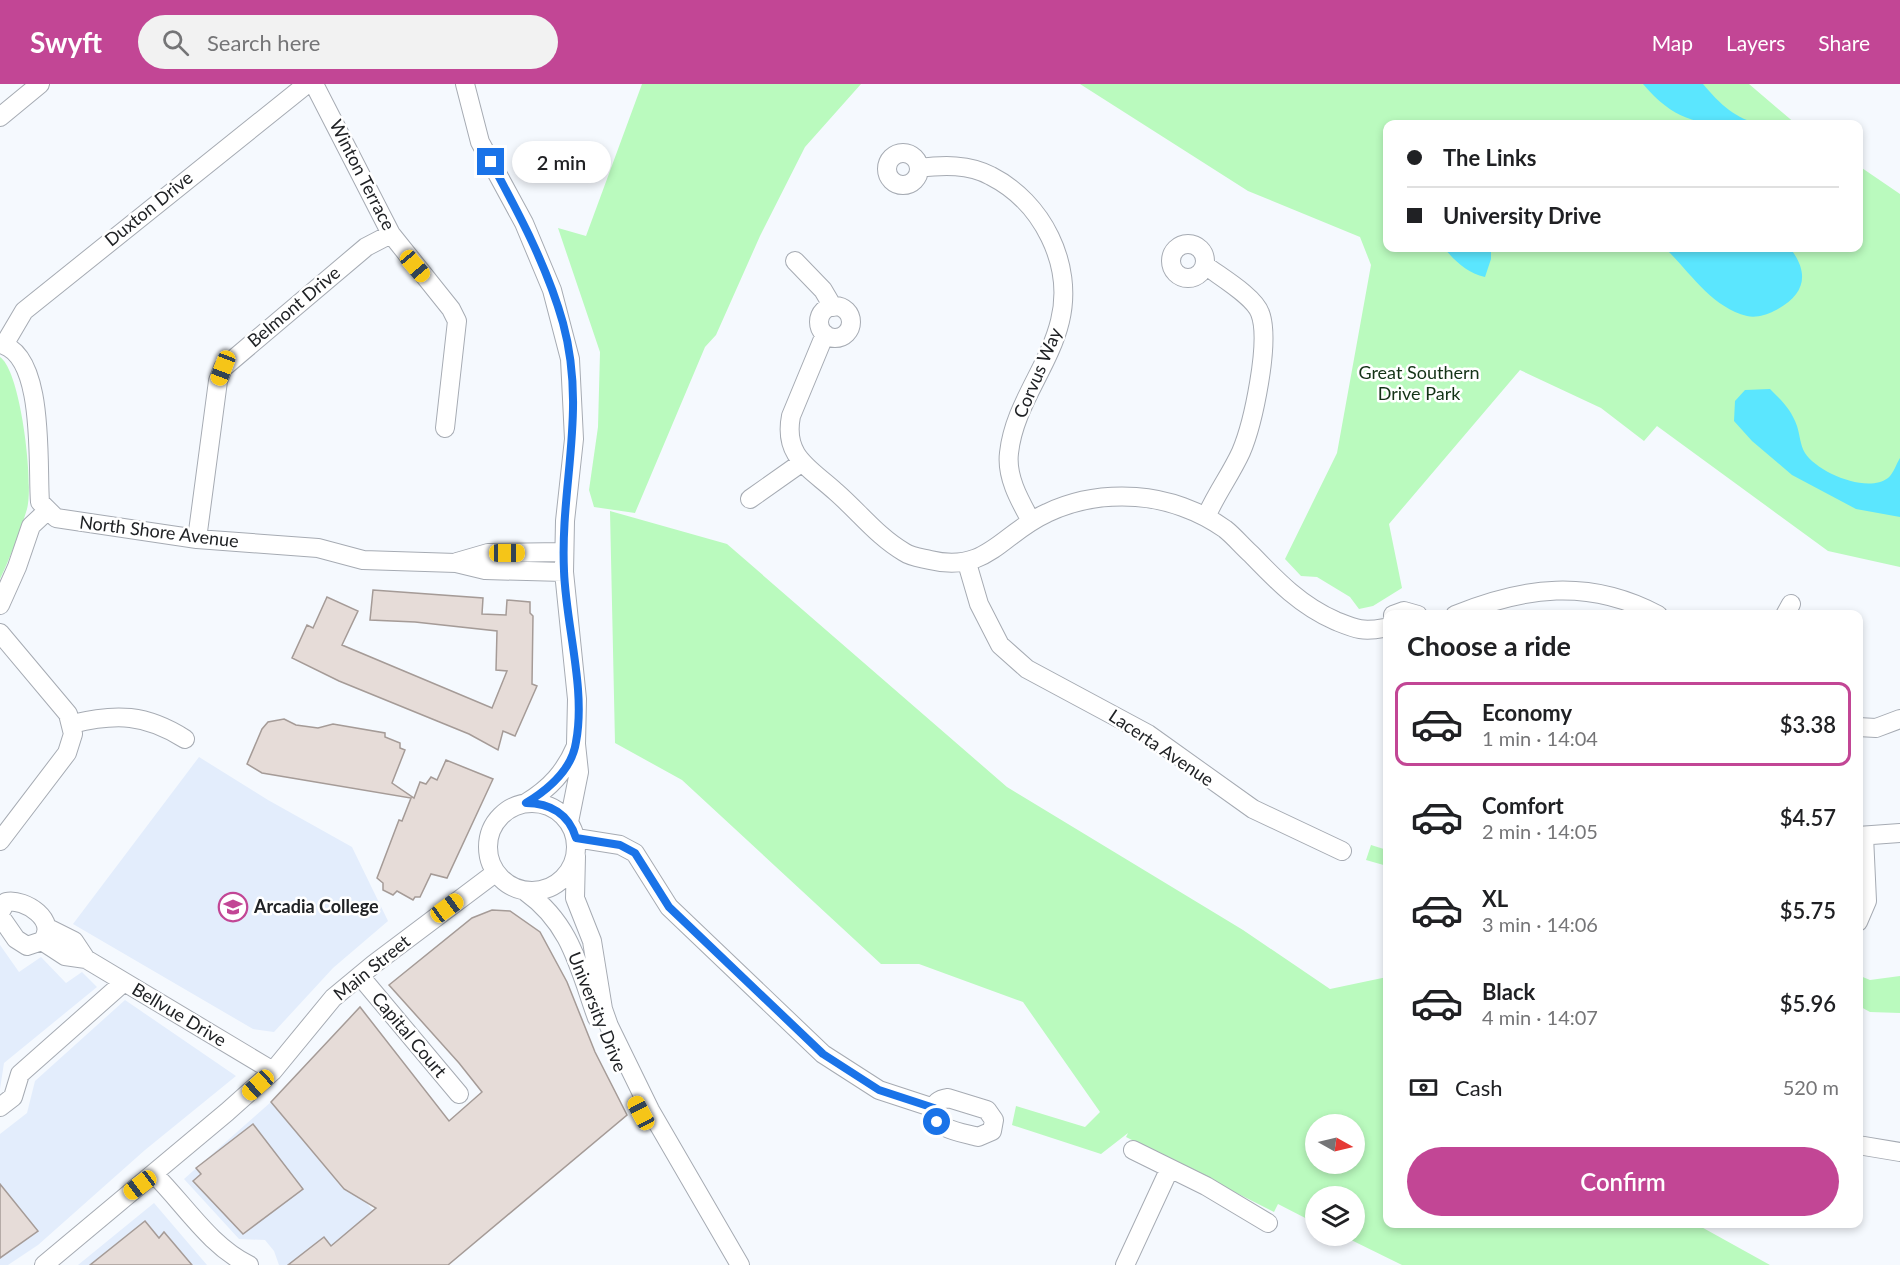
<!DOCTYPE html>
<html lang="en">
<head>
<meta charset="utf-8">
<style>
	:root { --surface:#fff; --page:#f2f2f2; --text:#202124; --muted:#757577; --line:#e0e0e0; --accent:#c24695 }
	body { margin:0; font-family:Lato,sans-serif; background:var(--page); color:var(--text); height:100vh; display:flex; flex-direction:column; font-size:22px; white-space:nowrap }
	* { box-sizing:border-box; margin:0 }
	p { font-size:20px; color:var(--muted) }
	.icon { flex:none; width:33px; height:33px; fill:none; stroke:currentColor; stroke-width:2; stroke-linecap:round; stroke-linejoin:round }
	.map { position:relative; flex:1; overflow:hidden }
	.details { position:absolute; left:1383px; top:526px; width:480px; height:618px; display:flex; flex-direction:column; background:var(--surface); border-radius:12px; box-shadow:0 3px 9px #0003 }
	.details>* { flex:none }
	.top-card { position:absolute; left:1383px; top:36px; width:480px; height:132px; border-radius:12px; box-shadow:0 3px 9px #0003; display:grid; align-content:center; height:132px; padding:0 24px; background:var(--surface) }
	.needle { width:39px; rotate:98deg }
	.controls { position:absolute; left:1305px; top:1030px; display:grid; gap:12px }
	.controls a { display:grid; place-items:center; width:60px; height:60px; border-radius:50%; background:var(--surface); box-shadow:0 3px 9px #0003; font-size:30px }
	.end { position:absolute; width:27px; height:27px; margin:-14px; border:8px solid #1a73e8; background:#fff; box-shadow:0 0 0 3px #fff }
	.from { border-radius:50% }
	.bubble { position:absolute; height:42px; border-radius:21px; background:var(--surface); box-shadow:0 3px 9px #0003; font-size:20px; font-weight:600; line-height:42px; text-align:center }
	.car { position:absolute; width:18px; height:36px; margin:-18px -9px; border-radius:8px; box-shadow:0 0 4px 2px #0007; background:linear-gradient(#f5c518 24%,#345 0 40%,#f5c518 0 76%,#345 0 86%,#f5c518 0) }
	.top-card b { display:flex; align-items:center; gap:21px; height:57px; font-size:22px }
	.top-card b+b { border-top:2px solid var(--line) }
	.top-card i { width:15px; height:15px; background:var(--text) }
	ul { padding:0; list-style:none }
	li { display:flex; align-items:center; gap:18px; height:84px; margin:0 12px 9px; padding:0 12px; border:3px solid transparent; border-radius:12px }
	li div { flex:1 }
	li b { display:block; font-size:22px }
	li em { font-style:normal; font-weight:600 }
	li.current { border-color:var(--accent) }
	li>.icon { width:54px; height:54px; stroke-width:1.5 }
	h2 { padding:0 24px; font-size:27px; line-height:72px }
	.pay { display:flex; align-items:center; gap:15px; height:66px; padding:0 24px; font-size:22px }
	.pay p { margin-inline-start:auto }
	.cta { display:flex; gap:12px; margin-top:auto; padding:12px 24px }
	.cta a { flex:1; height:69px; border-radius:36px; background:var(--accent); color:#fff; font-size:24px; font-weight:600; line-height:69px; text-align:center }
	header { display:flex; align-items:center; gap:36px; box-sizing:border-box; height:84px; padding:0 30px; background:var(--accent); color:#fff }
	header strong { font-size:28px }
	nav { display:flex; gap:33px; margin-inline-start:auto; font-size:21px }
	.search { width:420px; height:54px; background:var(--page); display:flex; align-items:center; gap:15px; box-sizing:border-box; padding:0 21px; border-radius:33px; color:var(--muted); font-size:22px }
	.map>svg:first-child { display:block }
	.built { fill:#e3edfc }
	.green { fill:#bafabe; fill-rule:evenodd }
	.water { fill:#5be6fe }
	.building { fill:#e6dcd8; stroke:#a59b97; stroke-width:1.5 }
	.lines { fill:none; stroke-linecap:round; stroke-linejoin:round }
	.minor-casing { stroke:#a6abb3; stroke-width:20 }
	.minor { stroke:#fff; stroke-width:18 }
	.route { stroke:#1a73e8; stroke-width:8 }
	.labels { text-anchor:middle; stroke-width:5; stroke-linejoin:round; paint-order:stroke }
	.street-label { font-size:18px; fill:#202225; stroke:#fff }
	.park-label { font-size:18px; fill:#133216; stroke:#fff }
	.poi-label { font-size:18px; font-weight:bold; fill:#202225; stroke:#fff; text-anchor:start }
</style>
</head>
<body>
<header>
<strong>Swyft</strong>
<div class="search"><svg class="icon" aria-label="search" viewBox="0 0 24 24"><circle cx="10" cy="10" r="6"/><path d="M15 15l6 6"/></svg>Search here</div>
<nav><a>Map</a><a>Layers</a><a>Share</a></nav>
</header>
<div class="map">
<svg width="1900" height="1181" viewBox="0 0 1900 1181">
	<rect width="100%" height="100%" fill="#f5f9fe"/>
	<path class="built" d="M199 673 268 716 352 763 388 837 333 884 274 948 253 945 73 840Z
		M0 861 19 888 41 873 66 899 82 888 97 903 4 979 0 1005Z
		M125 916 236 992 145 1066 38 1161 8 1181H0V1050L27 1029 35 997Z
		M271 1018 343 1105 365 1117 417 1181H279L274 1167 265 1156 239 1155 184 1095Z
		M154 1119 207 1181H78Z"/>
	<path class="green" d="M642 0H861L805 63 760 152 716 251 705 263 635 429 594 423 589 406 598 343 600 268 558 144 586 152Z
		M1080 0H1749L1796 40H1388V164H1858L1859 82 1900 110V483L1828 467 1657 342 1644 357 1601 324 1520 286 1389 440 1402 504 1373 522 1359 525 1350 513 1317 493 1301 492 1285 475 1337 369 1371 181 1360 153 1248 107Z
		M0 273C21 287 34 400 27 425 20 448 10 474 0 495Z
		M610 427 727 460 1007 703 1243 846 1330 905 1387 893 1388 1140H1696L1770 1181H1402L1343 1152H1354V1113H1316L1315 1139 1278 1120 1274 1128 1126 1053 1128 1049 1101 1070 1012 1041 1016 1022 1085 1043 1100 1028 1023 918 919 880H881L682 696 615 659ZM1316 1041H1354V1080H1316Z
		M1371 761 1387 766V782L1366 776Z
		M1858 891 1870 896 1900 892V929L1870 928 1859 922Z"/>
	<path class="water" d="M1643 0H1703C1720 20 1736 36 1762 40 1709 41 1680 44 1643 0Z
		M1444 164H1491V175L1485 193C1467 189 1455 177 1444 164Z
		M1665 164H1790C1811 191 1804 212 1774 227 1766 231 1756 234 1747 232 1711 223 1690 188 1665 164Z
		M1770 305C1782 317 1791 325 1797 342 1800 351 1800 361 1805 369 1817 388 1867 410 1888 394 1894 389 1896 380 1900 374V433L1856 425 1792 391 1752 357 1734 337 1735 317 1745 306Z"/>
	<path class="building" d="M373 506 483 514 482 530 506 531 507 516 530 518V529L533 532 532 600 537 602 515 652 503 647 498 666 469 650 339 597 292 574 307 541 313 544 327 513 358 527 342 561 492 624 507 587 496 586 497 547 415 538 370 536Z
		M284 635 296 641 318 644 333 640 385 649V653L400 659V664L405 666 392 699 414 714 420 698 426 700 431 693 437 696 446 676 493 695 447 794 431 790 420 813H415L413 816 397 807 393 811 383 806V799L377 794 399 736 402 737 411 714 262 689 247 680 262 645 268 638Z
		M492 826 510 827 540 848 567 898 595 968 627 1031 448 1181H288L324 1153 331 1162 376 1124 344 1105 271 1018 360 923 449 1037 482 1008 459 979 389 901 472 834Z
		M253 1040 303 1105 243 1150 193 1097 201 1090 196 1084Z
		M0 1100 38 1147 0 1174Z
		M145 1137 159 1154 164 1148 192 1181H90Z"/>
	<g class="lines">
		<g class="minor-casing">
			<path id="minor" d="M314 0 391 150 451 225 457 237 445 344
				M465 0 480 58 524 139 552 206 570 275 574 355 565 437 564 488 577 615 576 660 579 688 569 738
				M0 33 40 0
				M887 85a16 16 0 1 1 32 0a16 16 0 1 1-32 0Z
				M919 84C943 81 969 80 991 92 1042 118 1074 180 1060 237 1049 283 1014 321 1009 369 1006 393 1020 417 1031 437
				M1171 177a17 17 0 1 1 34 0a17 17 0 1 1-34 0Z
				M795 177 823 206 833 223
				M1205 181C1219 192 1254 212 1260 229 1271 257 1253 340 1241 368 1231 390 1216 410 1206 433
				M819 238a16 16 0 1 1 32 0a16 16 0 1 1-32 0Z
				M825 250 791 332C783 373 810 384 836 408 859 428 878 453 904 468 911 473 922 474 930 476 987 490 1002 449 1047 429 1074 416 1106 411 1136 413 1167 415 1200 427 1225 445 1234 452 1242 462 1251 470 1277 497 1301 522 1336 537 1356 545 1362 548 1384 544
				M0 260C46 270 37 382 40 418L56 434 197 455 318 464 363 476 456 479 485 486 564 488
				M4 261 24 227 307 0
				M750 415 801 379
				M197 455 218 297 223 284 366 163 391 150
				M457 478 488 469 563 468
				M967 479 979 520 1000 561 1027 585 1148 650 1253 725 1342 767
				M0 521 17 483 31 442 47 427
				M1393 531 1404 527 1418 531
				M1455 531C1523 503 1589 494 1658 531
				M1785 531 1791 520
				M0 549 68 630 73 650 67 669 0 757
				M72 640C116 629 146 630 185 655
				M1858 643 1876 644 1900 635
				M488 763a44 44 0 1 1 88 0a44 44 0 1 1-88 0Z
				M526 719C550 704 565 688 576 662
				M1858 752 1900 749
				M576 754 620 761 635 769 669 823 823 970 879 1006 934 1024
				M576 772 575 814 592 857 603 925 609 942 650 1026 740 1181
				M526 808C571 840 579 884 597 934
				M0 829 6 818C25 814 59 837 42 857L27 862 16 855 0 832
				M1858 838 1867 817 1864 752
				M48 844 74 857 86 875 273 987
				M42 857 65 872 86 875
				M360 892 459 1010
				M948 1014 987 1026 994 1036 992 1047 978 1053C965 1049 929 1045 934 1025 935 1017 941 1015 948 1014Z
				M0 1023 13 1013 20 990 124 898
				M1858 1061 1900 1068
				M1133 1066 1206 1102 1268 1139
				M154 1090C185 1121 210 1162 249 1181
				M44 1181 227 1028 273 987 333 914 374 880 495 789
				M1125 1181 1169 1086"/>
		</g>
		<use href="#minor" class="minor"/>
	</g>
	<g class="lines">
		<path class="route" d="M491 78C519 130 547 182 563 239 587 327 560 401 564 487 566 542 586 605 576 658 572 686 549 705 526 719 550 719 569 730 576 754L620 761 635 769 669 823 823 970 879 1006 934 1024V1034L937 1038"/>
	</g>
	<defs>
		<g id="school-ring" transform="scale(1.5)"><circle r="9.5" fill="#fff" stroke="#c24695" stroke-width="1.5"/><path d="M0-5L7-2L0 1L-7-2ZM-4 1L0 2.5L4 1V4Q0 6-4 4Z" fill="#c24695"/></g>
	</defs>
	<g fill-rule="evenodd">
		<use href="#school-ring" x="233" y="823"/>
	</g>
	<g class="labels">
		<g class="street-label">
			<text transform="translate(362 91) rotate(63)" y="6">Winton Terrace</text>
			<text transform="translate(149 125) rotate(-39)" y="6">Duxton Drive</text>
			<text transform="translate(294 223) rotate(-40)" y="6">Belmont Drive</text>
			<text transform="translate(1038 289) rotate(-67)" y="6">Corvus Way</text>
			<text transform="translate(159 448) rotate(7)" y="6">North Shore Avenue</text>
			<text transform="translate(1161 664) rotate(34)" y="6">Lacerta Avenue</text>
			<text transform="translate(372 884) rotate(-39)" y="6">Main Street</text>
			<text transform="translate(597 928) rotate(68)" y="6">University Drive</text>
			<text transform="translate(179 931) rotate(31)" y="6">Bellvue Drive</text>
			<text transform="translate(409 951) rotate(50)" y="6">Capital Court</text>
		</g>
		<g class="park-label">
			<text x="1419" y="295">Great Southern<tspan x="1419" dy="21">Drive Park</tspan></text>
		</g>
		<g class="poi-label">
			<text x="254" y="829">Arcadia College</text>
		</g>
	</g>
</svg>
<div class="controls">
<a><svg class="needle" viewBox="-14 -14 28 28"><path d="M0-13l5 13h-10z" fill="#e53935"/><path d="M0 13l5-13h-10z" fill="#757577"/></svg></a>
<a><svg class="icon" aria-label="layers" viewBox="0 0 24 24"><path d="M12 4l9 5-9 5-9-5zM3 14l9 5 9-5"/></svg></a>
</div>
<i class="end from" style="left:937px;top:1038px"></i>
<i class="end" style="left:491px;top:78px"></i>
<div class="bubble" style="left:512px;top:57px;width:99px">2 min</div>
<i class="car" style="left:415px;top:182px;rotate:140deg"></i>
<i class="car" style="left:223px;top:284px;rotate:201deg"></i>
<i class="car" style="left:507px;top:469px;rotate:90deg"></i>
<i class="car" style="left:447px;top:824px;rotate:54deg"></i>
<i class="car" style="left:258px;top:1001px;rotate:228deg"></i>
<i class="car" style="left:641px;top:1029px;rotate:332deg"></i>
<i class="car" style="left:140px;top:1101px;rotate:233deg"></i>
<div class="top-card">
<b><i class="from"></i>The Links</b>
<b><i></i>University Drive</b>
</div>
<section class="details">
<h2>Choose a ride</h2>
<ul>
<li class="current"><svg class="icon" aria-label="car" viewBox="0 0 24 24"><path d="M5 17H2v-5l4-1 3-4h7l3 4 3 1v5h-3M9 17h6M6 11h13"/><circle cx="7" cy="17" r="2"/><circle cx="17" cy="17" r="2"/></svg><div><b>Economy</b><p>1 min · 14:04</p></div><em>$3.38</em></li>
<li><svg class="icon" aria-label="car" viewBox="0 0 24 24"><path d="M5 17H2v-5l4-1 3-4h7l3 4 3 1v5h-3M9 17h6M6 11h13"/><circle cx="7" cy="17" r="2"/><circle cx="17" cy="17" r="2"/></svg><div><b>Comfort</b><p>2 min · 14:05</p></div><em>$4.57</em></li>
<li><svg class="icon" aria-label="car" viewBox="0 0 24 24"><path d="M5 17H2v-5l4-1 3-4h7l3 4 3 1v5h-3M9 17h6M6 11h13"/><circle cx="7" cy="17" r="2"/><circle cx="17" cy="17" r="2"/></svg><div><b>XL</b><p>3 min · 14:06</p></div><em>$5.75</em></li>
<li><svg class="icon" aria-label="car" viewBox="0 0 24 24"><path d="M5 17H2v-5l4-1 3-4h7l3 4 3 1v5h-3M9 17h6M6 11h13"/><circle cx="7" cy="17" r="2"/><circle cx="17" cy="17" r="2"/></svg><div><b>Black</b><p>4 min · 14:07</p></div><em>$5.96</em></li>
</ul>
<div class="pay"><svg class="icon" aria-label="cash" viewBox="0 0 24 24"><path d="M3 7h18v10H3z"/><circle cx="12" cy="12" r="2"/></svg>Cash<p>520 m</p></div>
<div class="cta"><a>Confirm</a></div>
</section>
</div>
</body>
</html>
